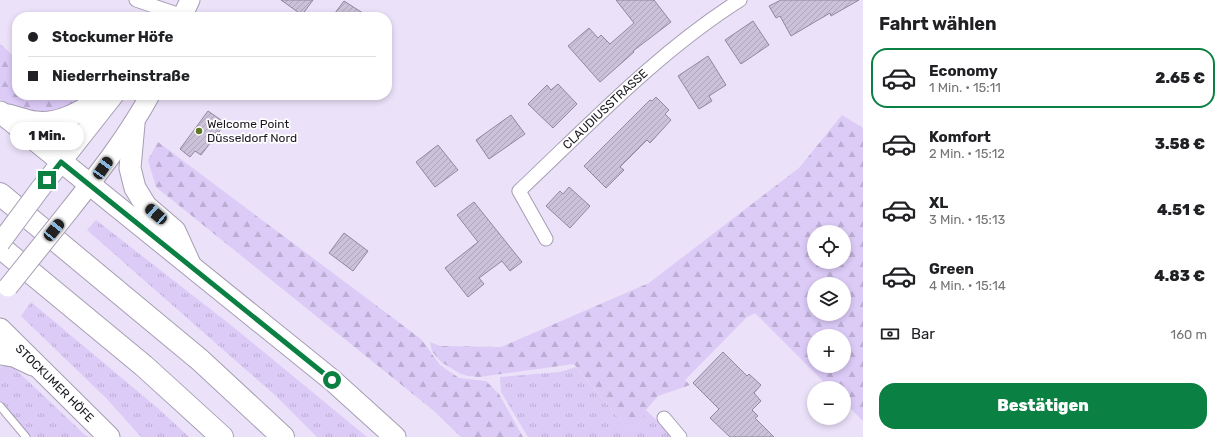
<!DOCTYPE html>
<html lang="de">
<head>
<meta charset="utf-8">
<style>
	:root { --surface:#fff; --page:#f6f6f6; --text:#202124; --muted:#757577; --line:#e0e0e0; --accent:#0b8043 }
	body { margin:0; font-family:Rubik,sans-serif; background:var(--page); color:var(--text); height:100vh; display:flex; flex-direction:column; font-size:15px; white-space:nowrap }
	* { box-sizing:border-box; margin:0 }
	p { font-size:13px; color:var(--muted) }
	.icon { flex:none; width:22px; height:22px; fill:none; stroke:currentColor; stroke-width:2; stroke-linecap:round; stroke-linejoin:round }
	.map { position:relative; flex:1; overflow:hidden }
	.sheet { display:flex; flex-direction:column; background:var(--surface); width:360px }
	.sheet>* { flex:none }
	.banner { position:absolute; left:12px; top:12px; width:380px; height:88px; border-radius:16px; box-shadow:0 2px 6px #0003; display:grid; align-content:center; height:88px; padding:0 16px; background:var(--surface) }
	.tools { position:absolute; left:807px; top:225px; display:grid; gap:8px }
	.tools a { display:grid; place-items:center; width:44px; height:44px; border-radius:50%; background:var(--surface); box-shadow:0 2px 6px #0003; font-size:20px }
	.end { position:absolute; width:18px; height:18px; margin:-9px; border:5px solid #0b8043; background:#fff; box-shadow:0 0 0 2px #fff }
	.from { border-radius:50% }
	.bubble { position:absolute; height:28px; border-radius:14px; background:var(--surface); box-shadow:0 2px 6px #0003; font-size:13px; font-weight:800; line-height:28px; text-align:center }
	.car { position:absolute; width:12px; height:24px; margin:-12px -6px; border-radius:5px; box-shadow:0 0 3px 1px #0007; background:linear-gradient(#222 24%,#8ab4d8 0 40%,#222 0 76%,#8ab4d8 0 86%,#222 0) }
	.banner b { display:flex; align-items:center; gap:14px; height:38px; font-size:15px }
	.banner b+b { border-top:1px solid var(--line) }
	.banner i { width:10px; height:10px; background:var(--text) }
	ul { padding:0; list-style:none }
	li { display:flex; align-items:center; gap:12px; height:60px; margin:0 8px 6px; padding:0 8px; border:2px solid transparent; border-radius:16px }
	li div { flex:1 }
	li b { display:block; font-size:15px }
	li em { font-style:normal; font-weight:800 }
	li.selected { border-color:var(--accent) }
	li>.icon { width:36px; height:36px; stroke-width:1.5 }
	h2 { padding:0 16px; font-size:18px; line-height:48px }
	.pay { display:flex; align-items:center; gap:10px; height:44px; padding:0 16px; font-size:15px }
	.pay p { margin-inline-start:auto }
	.button { display:flex; gap:8px; margin-top:auto; padding:8px 16px }
	.button a { flex:1; height:46px; border-radius:16px; background:var(--accent); color:#fff; font-size:16px; font-weight:800; line-height:46px; text-align:center }
	main { display:flex; flex:1; min-height:0 }
	.map>svg:first-child { display:block }
	.grass { fill:url(#grass-tufts) }
	.forest { fill:url(#forest-firs); fill-rule:evenodd }
	.building { fill:url(#building-hatch); stroke:#90889d }
	.lines { fill:none; stroke-linecap:round; stroke-linejoin:round }
	.lane-casing { stroke:#a69db3; stroke-width:9 }
	.street-casing { stroke:#a69db3; stroke-width:15 }
	.secondary-casing { stroke:#a69db3; stroke-width:21 }
	.primary-casing { stroke:#a69db3; stroke-width:23 }
	.highway-casing { stroke:#a69db3; stroke-width:24 }
	.lane { stroke:#fff; stroke-width:7 }
	.street { stroke:#fff; stroke-width:13 }
	.secondary { stroke:#fff; stroke-width:19 }
	.primary { stroke:#fff; stroke-width:21 }
	.highway { stroke:#fff; stroke-width:22 }
	.secondary-bridge-casing { stroke:#a69db3; stroke-width:21; stroke-linecap:butt }
	.secondary-bridge { stroke:#fff; stroke-width:19 }
	.route { stroke:#0b8043; stroke-width:5 }
	.poi-dot { fill:#617626; stroke:#fff; stroke-width:1.5 }
	.labels { text-anchor:middle; stroke-width:3.5; stroke-linejoin:round; paint-order:stroke }
	.street-label { font-size:12px; fill:#1c1820; stroke:#fff }
	.poi-label { font-size:12px; fill:#1c1820; stroke:#fff; text-anchor:start }
</style>
</head>
<body>
<main>
<div class="map">
<svg width="863" height="437" viewBox="0 0 863 437">
	<defs>
		<pattern id="grass-tufts" width="24" height="20" patternUnits="userSpaceOnUse"><rect width="24" height="20" fill="#dccaf7"/><path d="M3 7l-1-3M5 7V3M7 7l1-3M15 17l-1-3M17 17v-4M19 17l1-3" fill="none" stroke="#bcadd3"/></pattern>
		<pattern id="forest-firs" width="22" height="20" patternUnits="userSpaceOnUse"><rect width="22" height="20" fill="#dccaf7"/><path d="M5 1l3.5 6h-7zM16 11l3.5 6h-7z" fill="#bcadd3"/></pattern>
		<pattern id="building-hatch" width="6" height="6" patternUnits="userSpaceOnUse"><rect width="6" height="6" fill="#cbc2d9"/><path d="M-1 1l2-2M0 6l6-6M5 7l2-2" fill="none" stroke="#aea6ba"/></pattern>
	</defs>
	<rect width="100%" height="100%" fill="#ebe1f9"/>
	<path class="grass" d="M96 220 232 326 367 437H317L276 396 87 230Z
		M31 302 160 410 189 437H141L107 399 21 316Z
		M11 365 85 435 88 437H29L0 401V367Z
		M576 367 626 427 637 429 646 410 674 437H528L501 392 500 377 560 372Z"/>
	<path class="forest" d="M0 44 17 59V95H82L76 101 59 109 58 115 18 111 0 99Z
		M842 115 863 128V421L844 402V388H830L755 313 747 317 685 380 690 385 658 396 646 410 637 429 626 427 574 364 479 377 468 376 461 374 441 362 432 351 430 342 440 346 501 347 649 283 799 168ZM814 232H844V262H814ZM814 284H844V314H814ZM814 336H844V366H814Z
		M158 142 421 339 440 365 459 378 486 381 499 394 523 437H461L434 411 156 187 148 160Z"/>
	<path class="building" d="M281 0H313L302 15Z
		M616 0H654L671 22 633 51 634 52 600 82 568 46 589 28 598 38 601 35 610 44 634 23Z
		M781 0H859L831 16 830 13 791 36 780 16 776 18 769 6Z
		M344 1 369 17H332Z
		M753 21 769 45 741 64 725 40Z
		M708 56 726 85 709 96 712 101 699 109 678 76Z
		M558 84 577 104 553 128 528 104 547 85 551 90Z
		M656 97 669 110 665 114 671 120 650 143 647 140 620 167 624 170 606 188 584 166 650 100 652 101Z
		M208 111 221 120 219 122 224 125 201 155 195 151 190 157 180 149Z
		M511 115 525 134 489 159 476 140Z
		M438 145 458 170 435 187 416 162Z
		M569 187 590 206 570 228 546 206 560 191 563 194Z
		M474 202 522 262 510 271 502 261 479 278 484 284 468 297 445 268 478 242 457 215Z
		M344 233 368 251 353 271 329 253Z
		M723 352 747 376 749 374 761 385 754 393 761 401 752 410 758 416 755 418 774 437H730L710 418 719 409 693 383Z"/>
	<g class="lines">
		<g class="lane-casing">
			<path id="lane" d="M0 406 26 437"/>
		</g>
		<g class="street-casing">
			<g id="street">
				<path d="M136 0 183 16"/>
				<path id="s1" d="M546 239 519 191C590 124 658 52 740 0"/>
				<path d="M664 418 680 437"/>
			</g>
		</g>
		<g class="secondary-casing">
			<path id="secondary" d="M182 17 190 0
				M40 189 114 95
				M68 212C98 174 127 137 150 95"/>
		</g>
		<g class="primary-casing">
			<g id="primary">
				<path d="M0 112 332 380 395 437"/>
				<path d="M8 115C17 117 26 121 35 122 62 126 87 107 108 95"/>
				<path d="M134 124 130 168 135 188 146 206 175 231 190 264"/>
				<path id="s2" d="M0 329 109 437"/>
				<path d="M0 354 14 356 33 365"/>
			</g>
		</g>
		<g class="highway-casing">
			<path id="highway" d="M0 194 200 360 283 437
				M0 247 144 366 222 437"/>
		</g>
		<use href="#lane" class="lane"/>
		<use href="#street" class="street"/>
		<use href="#secondary" class="secondary"/>
		<use href="#primary" class="primary"/>
		<use href="#highway" class="highway"/>
		<g class="secondary-bridge-casing">
			<path id="secondary-bridge" d="M0 243 40 189
				M8 287 68 212"/>
		</g>
		<use href="#secondary-bridge" class="secondary-bridge"/>
	</g>
	<g class="lines">
		<path class="route" d="M47 180 61 162 332 380"/>
	</g>
	<circle class="poi-dot" cx="199" cy="131" r="4"/>
	<g class="labels">
		<g class="street-label">
			<text dy="4" stroke="none"><textPath href="#s1" startOffset="174">CLAUDIUSSTRASSE</textPath></text>
			<text dy="4" stroke="none"><textPath href="#s2" startOffset="77">STOCKUMER HÖFE</textPath></text>
		</g>
		<g class="poi-label">
			<text x="207" y="128">Welcome Point<tspan x="207" dy="14">Düsseldorf Nord</tspan></text>
		</g>
	</g>
</svg>
<div class="tools">
<a><svg class="icon" aria-label="locate" viewBox="0 0 24 24"><circle cx="12" cy="12" r="6"/><path d="M12 2v4M12 18v4M2 12h4M18 12h4"/></svg></a>
<a><svg class="icon" aria-label="layers" viewBox="0 0 24 24"><path d="M12 4l9 5-9 5-9-5zM3 14l9 5 9-5"/></svg></a>
<a>+</a>
<a>−</a>
</div>
<i class="end from" style="left:332px;top:380px"></i>
<i class="end" style="left:47px;top:180px"></i>
<div class="bubble" style="left:10px;top:122px;width:74px">1 Min.</div>
<i class="car" style="left:103px;top:168px;rotate:35deg"></i>
<i class="car" style="left:156px;top:214px;rotate:311deg"></i>
<i class="car" style="left:54px;top:230px;rotate:39deg"></i>
<div class="banner">
<b><i class="from"></i>Stockumer Höfe</b>
<b><i></i>Niederrheinstraße</b>
</div>
</div>
<section class="sheet">
<h2>Fahrt wählen</h2>
<ul>
<li class="selected"><svg class="icon" aria-label="car" viewBox="0 0 24 24"><path d="M5 17H2v-5l4-1 3-4h7l3 4 3 1v5h-3M9 17h6M6 11h13"/><circle cx="7" cy="17" r="2"/><circle cx="17" cy="17" r="2"/></svg><div><b>Economy</b><p>1 Min. · 15:11</p></div><em>2.65 €</em></li>
<li><svg class="icon" aria-label="car" viewBox="0 0 24 24"><path d="M5 17H2v-5l4-1 3-4h7l3 4 3 1v5h-3M9 17h6M6 11h13"/><circle cx="7" cy="17" r="2"/><circle cx="17" cy="17" r="2"/></svg><div><b>Komfort</b><p>2 Min. · 15:12</p></div><em>3.58 €</em></li>
<li><svg class="icon" aria-label="car" viewBox="0 0 24 24"><path d="M5 17H2v-5l4-1 3-4h7l3 4 3 1v5h-3M9 17h6M6 11h13"/><circle cx="7" cy="17" r="2"/><circle cx="17" cy="17" r="2"/></svg><div><b>XL</b><p>3 Min. · 15:13</p></div><em>4.51 €</em></li>
<li><svg class="icon" aria-label="car" viewBox="0 0 24 24"><path d="M5 17H2v-5l4-1 3-4h7l3 4 3 1v5h-3M9 17h6M6 11h13"/><circle cx="7" cy="17" r="2"/><circle cx="17" cy="17" r="2"/></svg><div><b>Green</b><p>4 Min. · 15:14</p></div><em>4.83 €</em></li>
</ul>
<div class="pay"><svg class="icon" aria-label="cash" viewBox="0 0 24 24"><path d="M3 7h18v10H3z"/><circle cx="12" cy="12" r="2"/></svg>Bar<p>160 m</p></div>
<div class="button"><a>Bestätigen</a></div>
</section>
</main>
</body>
</html>
